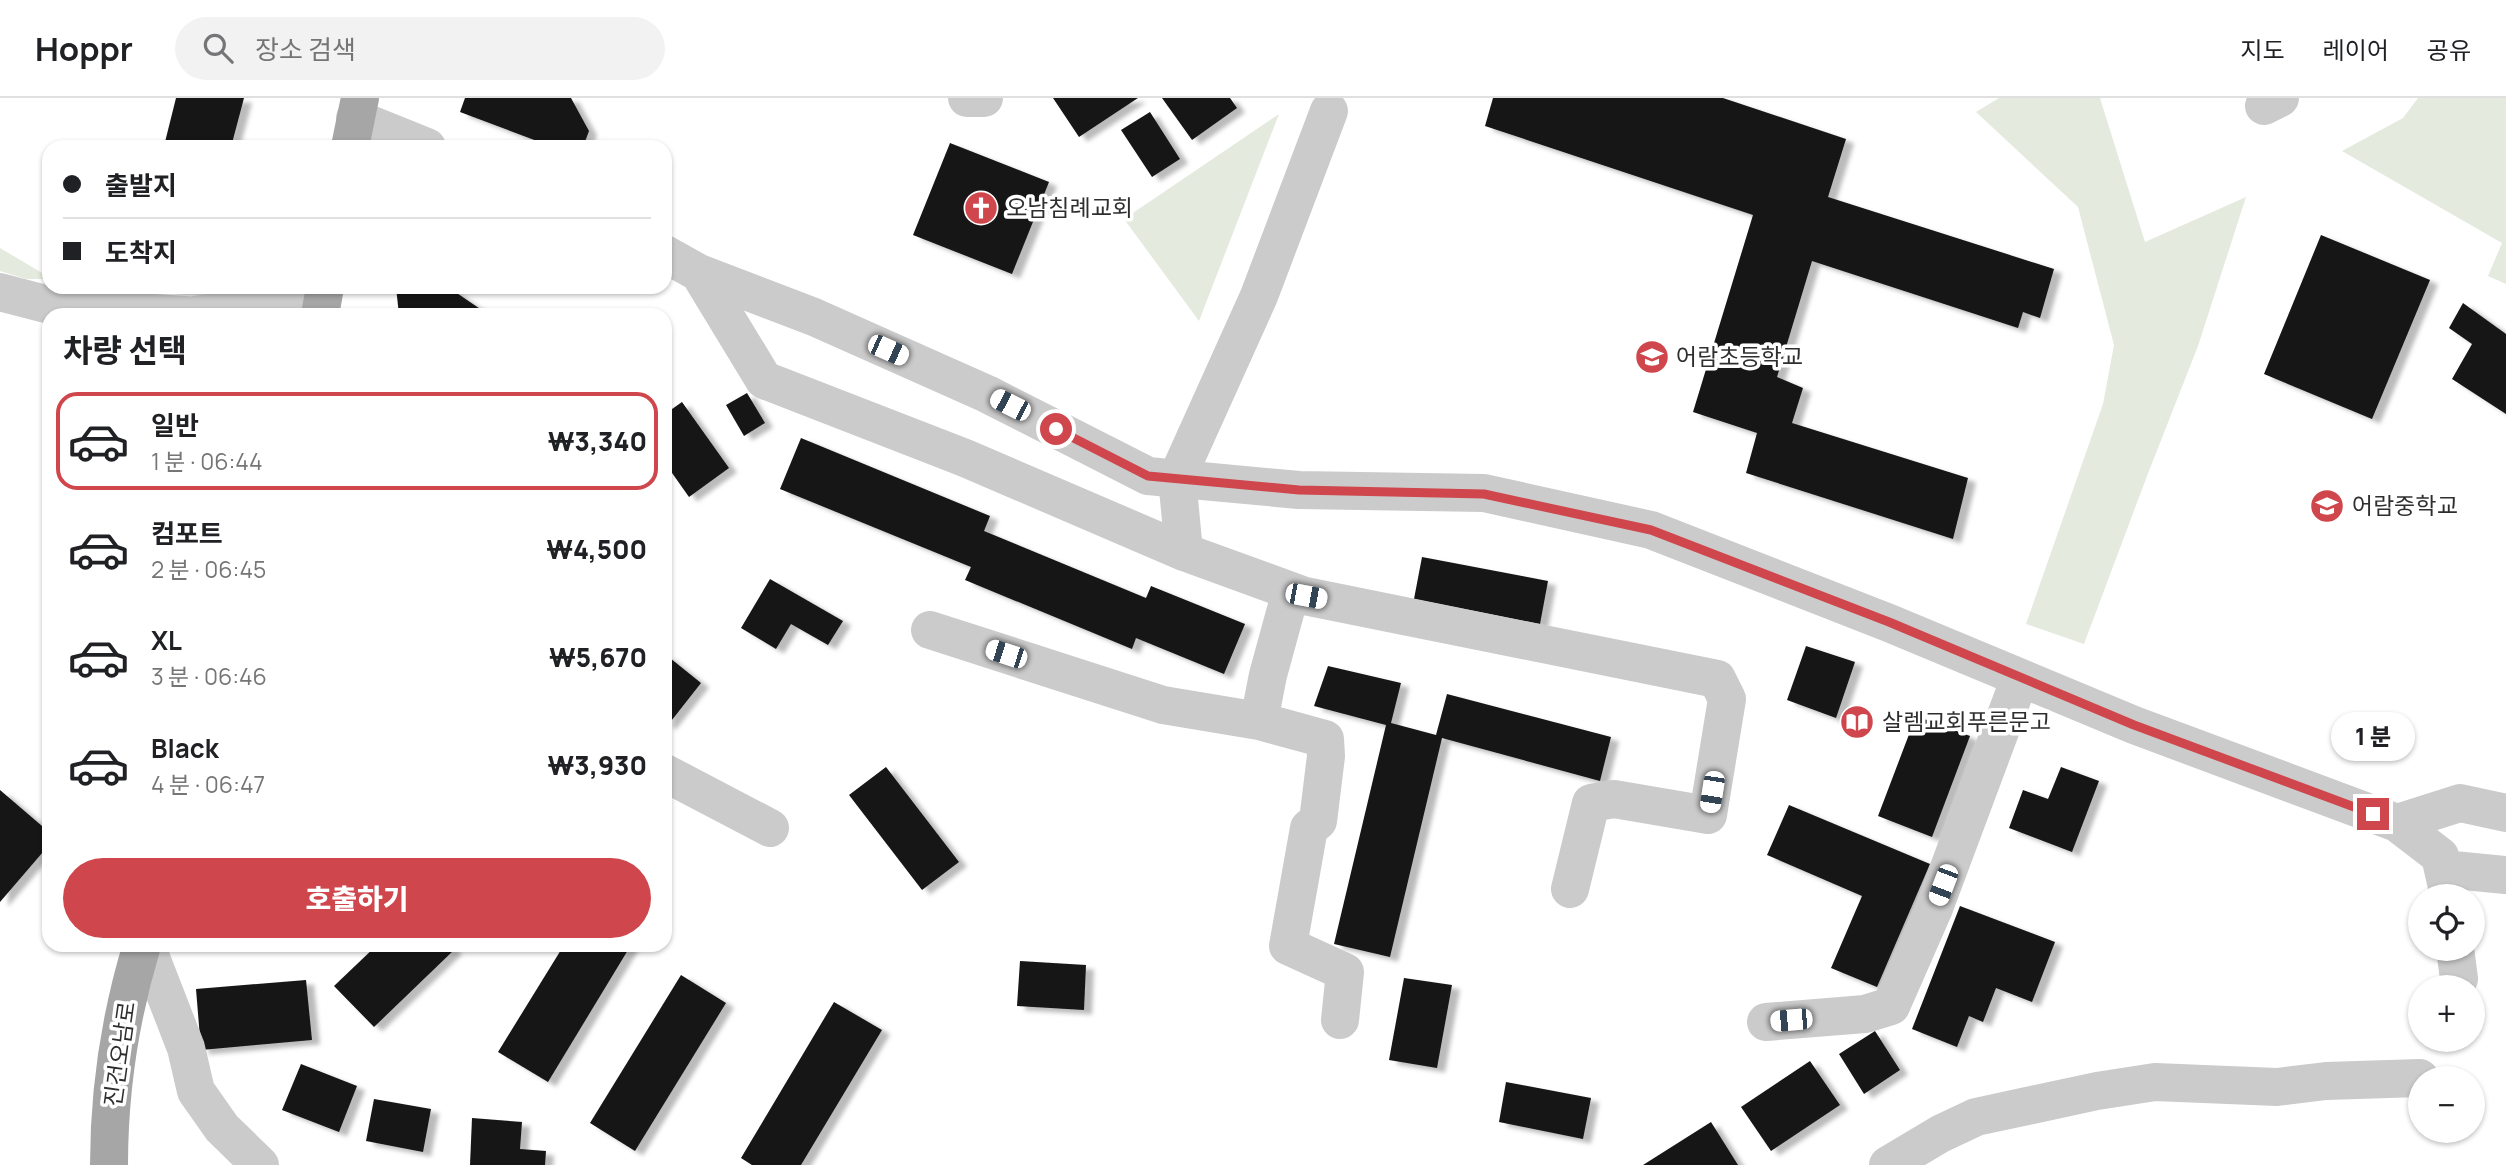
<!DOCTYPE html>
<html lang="ko">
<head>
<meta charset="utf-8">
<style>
	:root { --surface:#fff; --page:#f2f2f2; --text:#202124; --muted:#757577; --line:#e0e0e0; --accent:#cf464c }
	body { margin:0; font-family:Manrope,"Noto Sans KR",sans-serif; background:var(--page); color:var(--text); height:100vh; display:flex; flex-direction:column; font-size:26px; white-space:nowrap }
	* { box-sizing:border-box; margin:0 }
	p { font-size:23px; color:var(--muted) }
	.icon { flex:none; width:38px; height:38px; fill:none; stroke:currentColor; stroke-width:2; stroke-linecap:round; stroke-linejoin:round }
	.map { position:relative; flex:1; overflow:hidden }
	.side { position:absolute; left:42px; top:210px; width:630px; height:644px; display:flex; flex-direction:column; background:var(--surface); border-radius:21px; box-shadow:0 2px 5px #0004 }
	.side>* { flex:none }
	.hud { position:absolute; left:42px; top:42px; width:630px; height:154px; border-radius:21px; box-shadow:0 2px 5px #0004; display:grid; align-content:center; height:154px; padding:0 21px; background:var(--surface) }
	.controls { position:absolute; left:2408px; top:786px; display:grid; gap:14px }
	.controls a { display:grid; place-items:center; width:77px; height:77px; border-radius:50%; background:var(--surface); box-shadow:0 2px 5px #0004; font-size:35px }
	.end { position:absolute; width:32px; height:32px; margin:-16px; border:9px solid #cf464c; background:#fff; box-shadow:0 0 0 4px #fff }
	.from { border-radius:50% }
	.bubble { position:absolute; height:49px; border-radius:24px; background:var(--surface); box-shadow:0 2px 5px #0004; font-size:23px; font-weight:800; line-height:49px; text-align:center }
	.car { position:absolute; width:21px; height:42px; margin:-21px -10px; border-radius:9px; box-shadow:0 0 5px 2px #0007; background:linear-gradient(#fff 24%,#345 0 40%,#fff 0 76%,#345 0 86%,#fff 0) }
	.hud b { display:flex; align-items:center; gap:24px; height:66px; font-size:26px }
	.hud b+b { border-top:2px solid var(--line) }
	.hud i { width:18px; height:18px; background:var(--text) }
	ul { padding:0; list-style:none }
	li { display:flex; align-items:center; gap:21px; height:98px; margin:0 14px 10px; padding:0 7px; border:4px solid transparent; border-radius:21px }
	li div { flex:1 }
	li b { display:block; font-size:26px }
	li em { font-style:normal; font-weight:800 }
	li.active { border-color:var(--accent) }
	li>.icon { width:63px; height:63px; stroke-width:1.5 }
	h2 { padding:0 21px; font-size:32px; line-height:84px }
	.primary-button { display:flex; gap:14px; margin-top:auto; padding:14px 21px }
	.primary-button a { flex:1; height:80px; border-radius:42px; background:var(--accent); color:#fff; font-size:28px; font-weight:800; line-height:80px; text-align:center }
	header { display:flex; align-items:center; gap:42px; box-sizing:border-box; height:98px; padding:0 35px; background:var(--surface); border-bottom:2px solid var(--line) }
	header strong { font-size:33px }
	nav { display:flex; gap:38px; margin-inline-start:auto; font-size:24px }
	.search { width:490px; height:63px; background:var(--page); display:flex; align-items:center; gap:18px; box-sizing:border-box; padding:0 24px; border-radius:38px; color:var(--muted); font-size:26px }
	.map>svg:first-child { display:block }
	.green { fill:#e4eadd }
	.building { fill:#151515; filter:url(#shadow) }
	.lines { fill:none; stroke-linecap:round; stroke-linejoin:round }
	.minor { stroke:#cbcbcb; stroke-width:38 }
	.major { stroke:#a6a6a6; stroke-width:38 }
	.route { stroke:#cf464c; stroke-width:9 }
	.labels { text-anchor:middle; stroke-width:7; stroke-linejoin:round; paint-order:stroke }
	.poi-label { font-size:23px; fill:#2e2e2e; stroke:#fff; text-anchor:start }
	.street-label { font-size:23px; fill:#2e2e2e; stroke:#fff }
</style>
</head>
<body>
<header>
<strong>Hoppr</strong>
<div class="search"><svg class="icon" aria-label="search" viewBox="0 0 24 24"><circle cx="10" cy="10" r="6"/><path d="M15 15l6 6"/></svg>장소 검색</div>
<nav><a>지도</a><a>레이어</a><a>공유</a></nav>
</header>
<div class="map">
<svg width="2506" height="1067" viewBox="0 0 2506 1067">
	<defs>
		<filter id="shadow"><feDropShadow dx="8" dy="4.5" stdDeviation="2" flood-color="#0004"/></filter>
	</defs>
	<rect width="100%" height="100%" fill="#fff"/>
	<path class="green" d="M1999 0H2100L2145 144 2246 99 2198 248 2147 378 2084 546 2026 526 2103 306 2114 247 2078 109 1976 14Z
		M2418 0H2506V186L2488 178 2502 145 2342 53 2403 20Z
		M1279 16 1199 223 1124 121Z
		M0 150 49 179V181H26L0 173Z"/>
	<path class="building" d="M176 0H244L231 49H183L165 44Z
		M465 0H571L589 33 583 49H553L460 14Z
		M1053 0H1138L1079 39Z
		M1162 0H1230L1237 10 1192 42Z
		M1493 0H1723L1846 41 1828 99 2054 171 2040 220 2023 214 2018 230 1812 163 1777 279 1803 290 1792 325 1968 380 1953 441 1746 375 1757 335 1693 314 1753 117 1485 28Z
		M1150 14 1180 61 1152 79 1121 32Z
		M950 45 1049 84 1012 176 913 137Z
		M2321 137 2430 182 2372 321 2264 276Z
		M170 189H215L214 194 170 191Z
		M396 189H448L489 217H399Z
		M2463 205 2506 236V316L2452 281 2472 246 2449 230Z
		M747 295 765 325 744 338 726 307Z
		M682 304 729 370 689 399 665 365V316Z
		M801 340 990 418 984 433 1146 500 1151 488 1245 526 1224 576 1136 540 1132 551 965 482 971 469 780 391Z
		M1422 459 1548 483 1540 526 1414 501Z
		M770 481 843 523 828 547 791 526 776 551 741 530Z
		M1806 548 1855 564 1836 620 1787 602Z
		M665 556 701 585 668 627 665 625Z
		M1328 568 1401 585 1391 625 1436 637 1447 596 1611 639 1600 683 1442 640 1390 859 1334 846 1386 627 1314 608Z
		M1916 618 1970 638 1932 739 1878 718Z
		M886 669 959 764 922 792 849 697Z
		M2061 669 2099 683 2072 754 2009 730 2023 692 2048 701Z
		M0 692 49 734V747L0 804Z
		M1789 707 1930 766 1877 889 1831 870 1862 798 1767 757Z
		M1960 808 2055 844 2032 904 1996 890 1983 924 1969 918 1957 949 1912 931Z
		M377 847H449L454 852 374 929 334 888Z
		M564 847H631L548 984 498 954Z
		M1020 863 1086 867 1084 912 1017 908Z
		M681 877 726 905 635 1053 590 1025Z
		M1404 880 1452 887 1437 970 1389 962Z
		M306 882 312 942 201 952 196 891Z
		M834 904 882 932 801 1067H752L741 1060Z
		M1875 933 1900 972 1864 996 1839 956Z
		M1810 963 1840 1007 1771 1053 1741 1009Z
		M301 966 357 988 339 1034 282 1012Z
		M1506 984 1591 1000 1583 1041 1499 1024Z
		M374 1001 431 1011 423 1054 366 1043Z
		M472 1020 522 1024 520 1051 546 1053 545 1067H470Z
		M1711 1024 1738 1067H1643Z"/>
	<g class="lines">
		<path class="minor" d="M967 0H984
			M2264 8 2280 0
			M355 20 427 49
			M665 156 699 175 814 219 987 296 1148 378 1299 392 1484 395 1651 432 1889 525 2134 627 2397 725 2440 758 2449 798
			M699 175 764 282 965 360 1184 454 1305 498 1717 581 1727 601 1708 717 1614 701 1591 705 1570 791
			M0 194 57 209 186 217
			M194 217 323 199
			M1184 454 1177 380 1259 198 1329 13
			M930 532 1163 607 1259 623 1325 641 1326 658 1318 723 1309 730 1288 848 1345 874 1340 922
			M1259 623 1268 577 1291 493
			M665 675 770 730
			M2397 725 2460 705 2506 715
			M2443 771 2506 777
			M146 847 186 950 196 993 222 1030 260 1067
			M2455 850 2459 881
			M1766 924 1865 916 1891 908 1934 810 2020 580
			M1888 1067 1940 1036 1976 1019 2097 993 2155 984 2277 989 2326 983 2420 980"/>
		<path class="major" d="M350 49 360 0
			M320 217 325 189
			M109 1067C109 992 120 919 142 847"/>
	</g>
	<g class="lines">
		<path class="route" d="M1056 331 1148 378 1299 392 1484 396 1651 432 1889 524 2134 627 2373 716"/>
	</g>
	<defs>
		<g id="church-disc" transform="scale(1.75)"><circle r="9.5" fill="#cf464c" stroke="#fff"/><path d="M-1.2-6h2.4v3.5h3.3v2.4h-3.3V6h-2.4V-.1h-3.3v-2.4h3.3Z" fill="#fff"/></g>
		<g id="school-disc" transform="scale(1.75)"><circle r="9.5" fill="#cf464c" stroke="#fff"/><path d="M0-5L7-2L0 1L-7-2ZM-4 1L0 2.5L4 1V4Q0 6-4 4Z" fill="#fff"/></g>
		<g id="library-disc" transform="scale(1.75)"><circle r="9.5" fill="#cf464c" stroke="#fff"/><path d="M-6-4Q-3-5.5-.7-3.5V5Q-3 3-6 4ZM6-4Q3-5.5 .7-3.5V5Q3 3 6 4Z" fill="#fff"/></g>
	</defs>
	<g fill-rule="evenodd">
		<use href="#church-disc" x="981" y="110"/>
		<use href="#school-disc" x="1652" y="259"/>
		<use href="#school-disc" x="2327" y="408"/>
		<use href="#library-disc" x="1857" y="624"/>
	</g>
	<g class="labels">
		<g class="poi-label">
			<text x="1006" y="118">오남침례교회</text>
			<text x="1676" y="267">어람초등학교</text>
			<text x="2352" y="416">어람중학교</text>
			<text x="1882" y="632">살렘교회푸른문고</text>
		</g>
		<g class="street-label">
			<text transform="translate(120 956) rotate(-82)" y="8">진건오남로</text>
		</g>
	</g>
</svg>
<div class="controls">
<a><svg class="icon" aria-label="locate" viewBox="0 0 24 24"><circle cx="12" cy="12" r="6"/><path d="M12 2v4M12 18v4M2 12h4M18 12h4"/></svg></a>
<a>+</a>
<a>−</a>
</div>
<i class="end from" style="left:1056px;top:331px"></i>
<i class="end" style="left:2373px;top:716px"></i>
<div class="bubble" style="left:2331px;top:614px;width:84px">1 분</div>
<i class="car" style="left:888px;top:252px;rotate:114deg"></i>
<i class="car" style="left:1010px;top:307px;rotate:297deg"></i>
<i class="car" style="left:1306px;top:498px;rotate:101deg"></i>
<i class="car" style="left:1006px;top:556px;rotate:288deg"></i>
<i class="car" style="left:1712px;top:694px;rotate:189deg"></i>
<i class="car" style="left:1943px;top:787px;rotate:201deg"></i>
<i class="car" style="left:1791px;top:922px;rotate:265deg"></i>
<div class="hud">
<b><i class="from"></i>출발지</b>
<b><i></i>도착지</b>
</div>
<section class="side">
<h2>차량 선택</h2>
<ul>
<li class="active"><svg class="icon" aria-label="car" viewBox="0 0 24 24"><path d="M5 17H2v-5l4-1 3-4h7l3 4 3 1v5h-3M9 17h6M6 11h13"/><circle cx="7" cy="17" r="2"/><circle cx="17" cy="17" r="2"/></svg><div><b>일반</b><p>1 분 · 06:44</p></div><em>₩3,340</em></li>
<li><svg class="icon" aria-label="car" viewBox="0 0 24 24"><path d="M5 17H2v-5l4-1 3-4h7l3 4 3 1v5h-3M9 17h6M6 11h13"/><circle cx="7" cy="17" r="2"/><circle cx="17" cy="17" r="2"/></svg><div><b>컴포트</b><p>2 분 · 06:45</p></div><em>₩4,500</em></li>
<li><svg class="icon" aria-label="car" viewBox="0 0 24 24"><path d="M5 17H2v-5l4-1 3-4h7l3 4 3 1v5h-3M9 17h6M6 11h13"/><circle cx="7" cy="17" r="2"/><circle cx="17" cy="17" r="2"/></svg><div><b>XL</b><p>3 분 · 06:46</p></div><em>₩5,670</em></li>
<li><svg class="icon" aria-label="car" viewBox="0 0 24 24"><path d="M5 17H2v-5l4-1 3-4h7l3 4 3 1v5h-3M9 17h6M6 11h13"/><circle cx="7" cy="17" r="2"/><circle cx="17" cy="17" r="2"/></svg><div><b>Black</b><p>4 분 · 06:47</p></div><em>₩3,930</em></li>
</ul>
<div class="primary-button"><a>호출하기</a></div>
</section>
</div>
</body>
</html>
